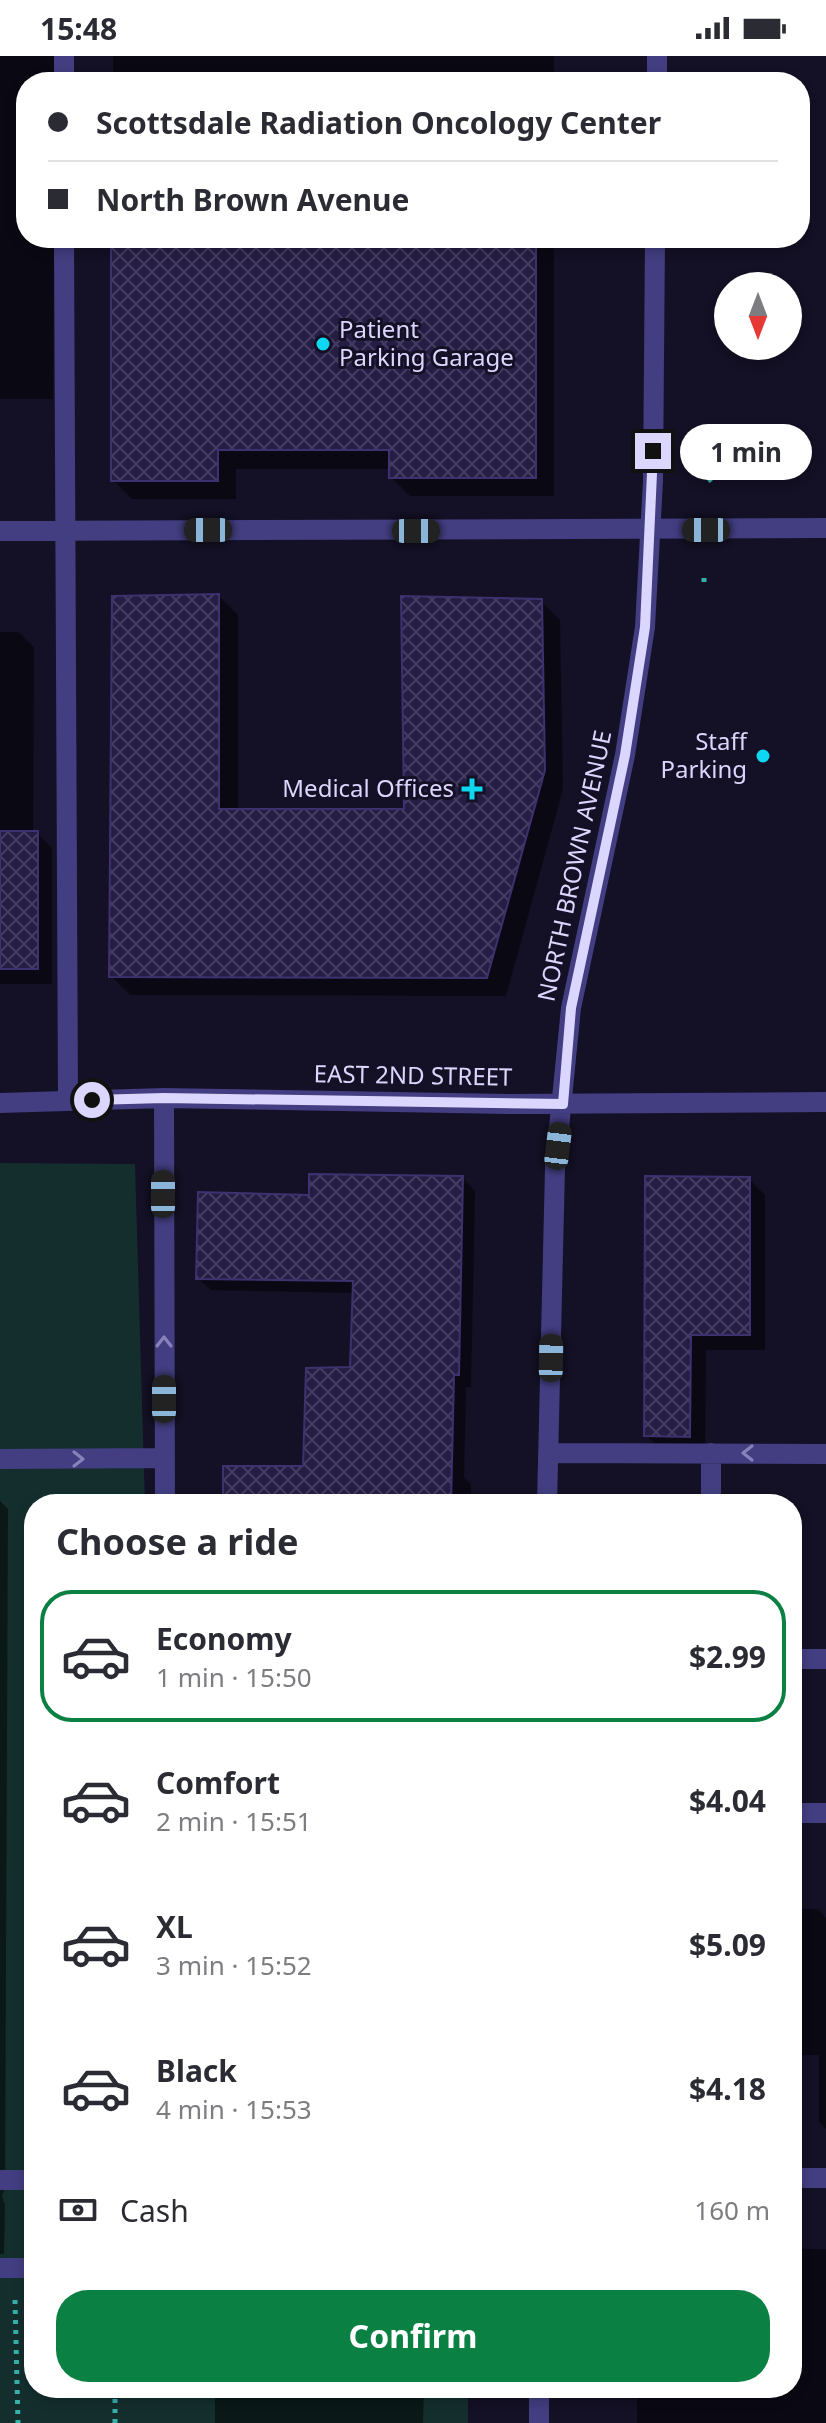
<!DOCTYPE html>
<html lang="en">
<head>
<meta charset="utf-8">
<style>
	:root { --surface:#fff; --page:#f2f2f3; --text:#2b2b33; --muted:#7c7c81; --line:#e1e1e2; --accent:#0b8043 }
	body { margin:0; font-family:"Noto Sans",sans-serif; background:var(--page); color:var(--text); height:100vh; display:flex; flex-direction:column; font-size:30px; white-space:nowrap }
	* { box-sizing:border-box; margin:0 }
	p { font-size:26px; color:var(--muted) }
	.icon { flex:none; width:44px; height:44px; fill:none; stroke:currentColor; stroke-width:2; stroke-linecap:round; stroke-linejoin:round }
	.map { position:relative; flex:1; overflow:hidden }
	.panel { position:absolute; left:24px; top:1438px; width:778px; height:904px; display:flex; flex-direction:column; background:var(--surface); border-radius:32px; box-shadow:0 4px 12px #0003 }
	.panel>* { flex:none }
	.top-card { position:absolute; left:16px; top:16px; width:794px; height:176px; border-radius:32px; box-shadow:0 4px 12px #0003; display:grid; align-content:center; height:176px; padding:0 32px; background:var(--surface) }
	.needle { width:52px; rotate:180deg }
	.tools { position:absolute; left:714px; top:216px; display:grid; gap:16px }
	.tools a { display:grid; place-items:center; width:88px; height:88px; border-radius:50%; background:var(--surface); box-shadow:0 4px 12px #0003; font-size:40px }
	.end { position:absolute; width:36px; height:36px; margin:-18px; border:10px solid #dbd6fd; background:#111; box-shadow:0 0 0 4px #111 }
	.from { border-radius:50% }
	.bubble { position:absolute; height:56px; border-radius:28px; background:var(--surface); box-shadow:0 4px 12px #0003; font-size:26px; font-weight:700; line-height:56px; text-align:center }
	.car { position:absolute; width:24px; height:48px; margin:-24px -12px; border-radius:10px; box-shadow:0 0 6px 2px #0007; background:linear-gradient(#222 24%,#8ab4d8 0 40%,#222 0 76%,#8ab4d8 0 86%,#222 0) }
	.top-card b { display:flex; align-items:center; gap:28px; height:76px; font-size:30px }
	.top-card b+b { border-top:2px solid var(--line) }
	.top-card i { width:20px; height:20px; background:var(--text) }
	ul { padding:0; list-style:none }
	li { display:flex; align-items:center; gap:24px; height:132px; margin:0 16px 12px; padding:0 16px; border:4px solid transparent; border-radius:32px }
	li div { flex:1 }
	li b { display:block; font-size:30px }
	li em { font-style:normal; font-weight:700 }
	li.active { border-color:var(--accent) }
	li>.icon { width:72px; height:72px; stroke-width:1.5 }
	h2 { padding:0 32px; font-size:36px; line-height:96px }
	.pay { display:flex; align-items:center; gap:20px; height:88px; padding:0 32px; font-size:30px }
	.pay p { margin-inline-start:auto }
	.action { display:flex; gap:16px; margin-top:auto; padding:16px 32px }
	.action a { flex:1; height:92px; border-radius:32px; background:var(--accent); color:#fff; font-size:32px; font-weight:700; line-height:92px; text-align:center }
	.status { display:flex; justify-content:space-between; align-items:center; height:56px; padding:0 40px; background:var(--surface); direction:ltr }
	.status svg { height:22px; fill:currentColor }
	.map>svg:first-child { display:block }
	.green { fill:#142e2e }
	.shadow { fill:#0007 }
	.building { fill:url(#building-cross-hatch); stroke:#3e316f; stroke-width:2 }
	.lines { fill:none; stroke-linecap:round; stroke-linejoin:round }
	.path { stroke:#36b1ab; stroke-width:5; stroke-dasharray:4 6; stroke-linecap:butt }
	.minor { stroke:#423e81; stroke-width:20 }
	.oneway { stroke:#8782b9 }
	.route { stroke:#dbd6fd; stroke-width:10 }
	.poi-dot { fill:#0ed7f1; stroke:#141025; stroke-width:3 }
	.labels { text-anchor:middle; stroke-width:6; stroke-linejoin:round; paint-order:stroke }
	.poi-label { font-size:24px; fill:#dbd6fd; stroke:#141025; text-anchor:end }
	.street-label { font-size:24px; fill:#dbd6fd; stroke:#141025 }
</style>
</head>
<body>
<div class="status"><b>15:48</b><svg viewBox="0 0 49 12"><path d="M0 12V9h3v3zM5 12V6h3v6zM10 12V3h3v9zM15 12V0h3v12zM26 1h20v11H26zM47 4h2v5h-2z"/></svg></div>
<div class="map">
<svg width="826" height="2367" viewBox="0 0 826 2367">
	<defs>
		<pattern id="building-cross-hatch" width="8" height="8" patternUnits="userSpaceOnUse" patternTransform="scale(2)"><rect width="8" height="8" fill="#261d45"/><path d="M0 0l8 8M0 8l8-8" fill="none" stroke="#453d61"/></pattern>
	</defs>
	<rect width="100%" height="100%" fill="#141025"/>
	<path class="green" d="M0 1107 135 1108 145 1448H34V2332H468V2367H0Z"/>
	<path class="shadow" d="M0 0H54V26H26V182H54L53 343H0Z
		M113 0H554V26H113Z
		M113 182H554V440H410L391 421V413H236V443H132L113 424Z
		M219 540 238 559V755H406L541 545 560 564 563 733 506 940 130 939 111 920Z
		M0 576H19L34 591 33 777H37L52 792V928H0Z
		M463 1122 475 1135 471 1331H466L464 1421 471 1428V1448H225L305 1412 352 1313 355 1237 211 1234 198 1222 311 1141Z
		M749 1123 765 1139V1294H706L705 1396 662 1395 646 1379Z
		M0 1445 8 1453 5 2133 2 2140 5 2149 4 2198H0Z
		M792 1853H818L826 1862V2073L819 2066V1999H792Z
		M792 2193H826V2367H637V2332H792Z
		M215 2332H424L423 2367H215Z"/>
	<path class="building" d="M111 182H536V422H389V394H218V425H111Z
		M219 538V753H404L401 540 542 543 545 714 487 922 109 921 112 540Z
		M0 775H38V913H0Z
		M309 1118 463 1120 459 1319H454L451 1448H223V1410H303L306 1312 350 1311 353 1225 196 1223 198 1136 309 1139Z
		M645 1120 750 1121V1279H691L690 1381 644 1380Z"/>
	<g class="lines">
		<path class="path" d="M708 425 721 416
			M704 522V528
			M15 2244 18 2367
			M115 2367V2332"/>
		<path class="minor" d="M64 0V26
			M657 26V0
			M64 182 68 1045
			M0 475 826 472
			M164 1042 165 1448
			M0 1047 164 1042 508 1048 826 1046
			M548 1397 826 1398
			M0 1403 165 1402
			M547 1448 555 1112 571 952 625 699 645 571 653 425 655 182
			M711 1448V1397
			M792 1603H826
			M792 1757H826
			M792 2122H826
			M0 2124H34
			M0 2212H34
			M539 2332V2367"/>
	</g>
	<defs><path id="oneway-chevron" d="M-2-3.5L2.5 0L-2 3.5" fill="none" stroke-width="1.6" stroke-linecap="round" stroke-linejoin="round" transform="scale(2)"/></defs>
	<g class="oneway">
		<use href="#oneway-chevron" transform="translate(164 1286) rotate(-90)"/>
		<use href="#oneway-chevron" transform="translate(748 1397) rotate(-180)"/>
		<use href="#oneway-chevron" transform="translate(78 1403)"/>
	</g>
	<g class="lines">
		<path class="route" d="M92 1044 164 1042 563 1048 571 952 625 699 645 571 653 395"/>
	</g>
	<g class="poi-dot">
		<circle cx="323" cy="288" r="8"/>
		<circle cx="763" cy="700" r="8"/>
		<path d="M468 721h8v8h8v8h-8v8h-8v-8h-8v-8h8z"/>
	</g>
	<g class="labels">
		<g class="poi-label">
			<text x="339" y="282" text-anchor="start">Patient<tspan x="339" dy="28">Parking Garage</tspan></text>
			<text x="747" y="694">Staff<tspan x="747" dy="28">Parking</tspan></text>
			<text x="454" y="741">Medical Offices</text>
		</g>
		<g class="street-label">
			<text transform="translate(575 810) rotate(-78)" y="8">NORTH BROWN AVENUE</text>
			<text transform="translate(413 1020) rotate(1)" y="8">EAST 2ND STREET</text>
		</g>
	</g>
</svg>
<div class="tools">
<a><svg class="needle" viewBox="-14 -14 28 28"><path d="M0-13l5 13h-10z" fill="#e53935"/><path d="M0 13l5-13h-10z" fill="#7c7c81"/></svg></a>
</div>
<i class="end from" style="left:92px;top:1044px"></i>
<i class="end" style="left:653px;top:395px"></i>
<div class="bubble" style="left:680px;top:368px;width:132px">1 min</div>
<i class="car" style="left:208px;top:474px;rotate:270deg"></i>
<i class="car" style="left:706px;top:474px;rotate:270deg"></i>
<i class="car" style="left:416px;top:475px;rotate:90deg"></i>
<i class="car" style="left:558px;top:1090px;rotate:7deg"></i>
<i class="car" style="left:163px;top:1138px;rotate:0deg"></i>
<i class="car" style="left:551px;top:1302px;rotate:1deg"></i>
<i class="car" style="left:164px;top:1343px;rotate:0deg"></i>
<div class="top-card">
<b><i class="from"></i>Scottsdale Radiation Oncology Center</b>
<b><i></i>North Brown Avenue</b>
</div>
<section class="panel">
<h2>Choose a ride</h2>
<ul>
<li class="active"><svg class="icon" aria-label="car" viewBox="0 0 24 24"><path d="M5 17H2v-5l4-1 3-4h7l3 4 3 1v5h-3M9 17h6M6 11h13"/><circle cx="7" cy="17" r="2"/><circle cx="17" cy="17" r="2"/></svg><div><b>Economy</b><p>1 min · 15:50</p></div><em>$2.99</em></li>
<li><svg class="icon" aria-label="car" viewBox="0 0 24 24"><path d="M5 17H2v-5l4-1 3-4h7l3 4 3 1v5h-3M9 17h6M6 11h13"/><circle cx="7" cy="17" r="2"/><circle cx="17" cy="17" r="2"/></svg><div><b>Comfort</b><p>2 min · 15:51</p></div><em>$4.04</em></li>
<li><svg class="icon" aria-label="car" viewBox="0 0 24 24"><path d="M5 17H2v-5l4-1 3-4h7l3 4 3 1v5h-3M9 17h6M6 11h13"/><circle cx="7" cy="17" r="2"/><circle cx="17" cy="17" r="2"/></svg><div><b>XL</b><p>3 min · 15:52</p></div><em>$5.09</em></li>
<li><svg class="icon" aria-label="car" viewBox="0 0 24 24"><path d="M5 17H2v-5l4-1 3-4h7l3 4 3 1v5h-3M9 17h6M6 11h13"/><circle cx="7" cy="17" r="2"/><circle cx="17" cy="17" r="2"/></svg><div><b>Black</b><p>4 min · 15:53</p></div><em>$4.18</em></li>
</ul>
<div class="pay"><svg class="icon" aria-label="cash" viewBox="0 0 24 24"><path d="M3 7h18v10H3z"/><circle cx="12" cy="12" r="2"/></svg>Cash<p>160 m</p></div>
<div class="action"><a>Confirm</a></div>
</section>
</div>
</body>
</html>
